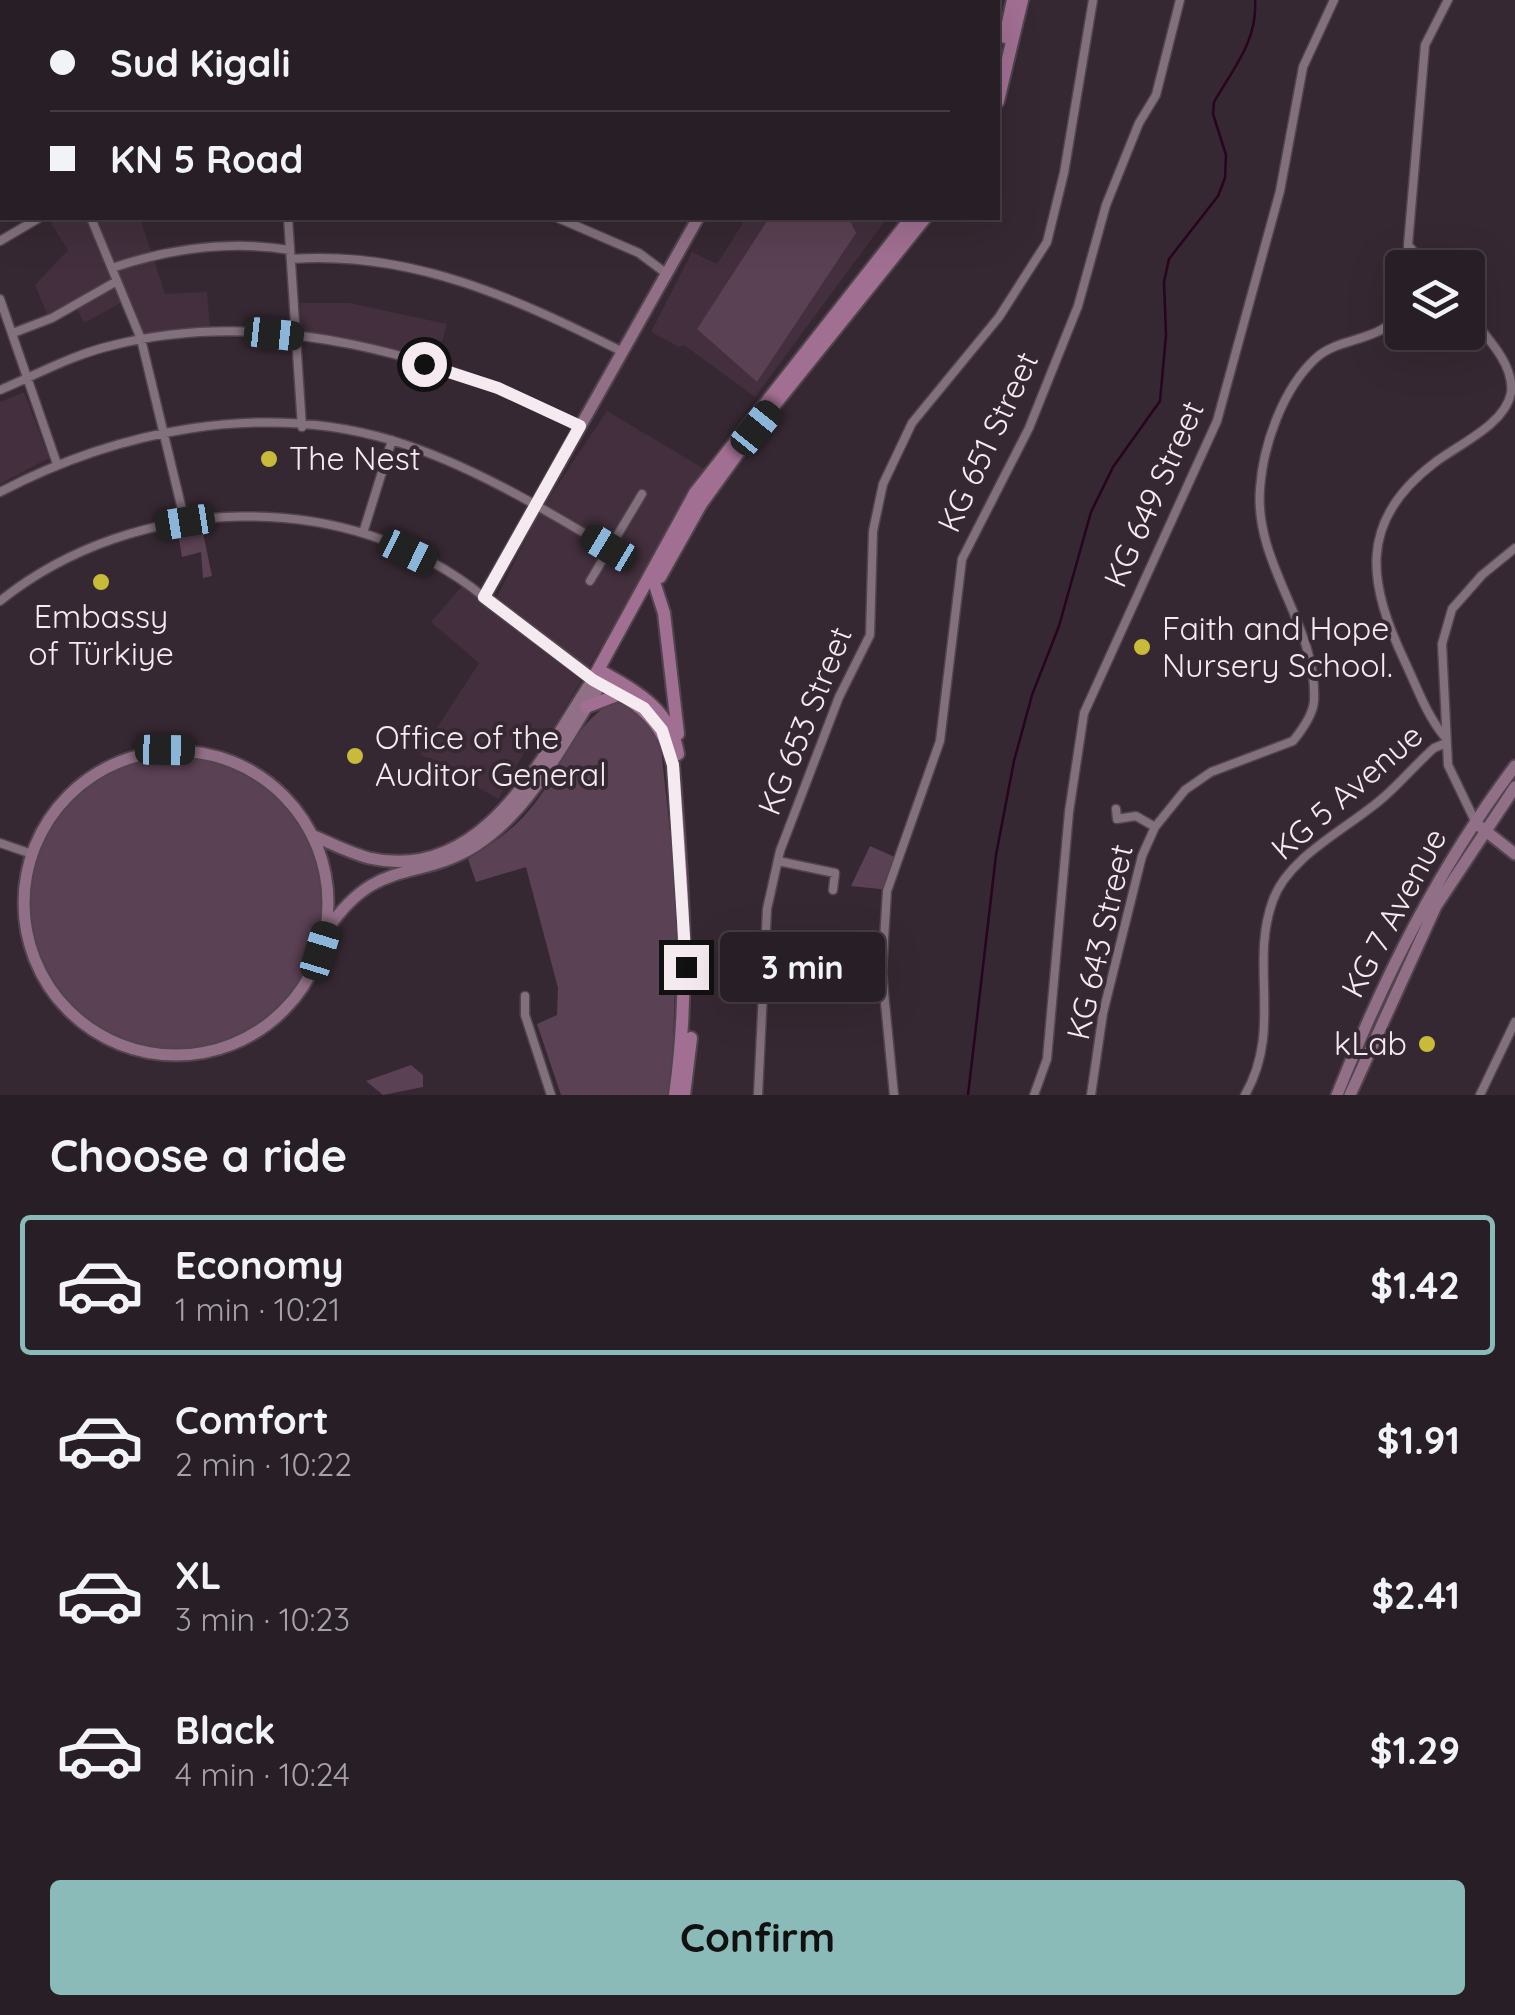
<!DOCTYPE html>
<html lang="en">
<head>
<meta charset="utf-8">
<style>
	:root { --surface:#281e26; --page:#30272e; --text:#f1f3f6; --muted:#a5a2a7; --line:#443c43; --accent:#8bbbb9 }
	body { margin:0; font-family:Quicksand,sans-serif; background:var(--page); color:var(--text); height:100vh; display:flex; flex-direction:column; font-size:38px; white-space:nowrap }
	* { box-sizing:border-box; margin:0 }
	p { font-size:32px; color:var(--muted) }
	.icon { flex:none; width:55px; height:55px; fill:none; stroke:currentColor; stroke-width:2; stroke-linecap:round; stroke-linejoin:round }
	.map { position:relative; height:1095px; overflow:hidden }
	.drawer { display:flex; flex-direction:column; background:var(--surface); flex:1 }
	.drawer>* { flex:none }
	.hud { position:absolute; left:0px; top:0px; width:1000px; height:220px; box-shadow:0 10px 40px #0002,0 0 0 2px var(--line); display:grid; align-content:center; height:220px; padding:0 50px; background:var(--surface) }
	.controls { position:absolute; left:1385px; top:250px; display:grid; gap:20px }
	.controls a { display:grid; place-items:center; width:100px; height:100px; border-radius:10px; background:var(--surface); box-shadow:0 10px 40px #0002,0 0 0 2px var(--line); font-size:50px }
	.end { position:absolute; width:45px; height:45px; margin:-22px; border:12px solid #f4eaf0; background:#111; box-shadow:0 0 0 5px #111 }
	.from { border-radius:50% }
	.bubble { position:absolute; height:70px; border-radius:10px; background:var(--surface); box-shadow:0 10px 40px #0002,0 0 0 2px var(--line); font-size:32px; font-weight:700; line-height:70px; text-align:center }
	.car { position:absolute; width:30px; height:60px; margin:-30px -15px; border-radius:12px; box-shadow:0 0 8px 2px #0007; background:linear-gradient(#222 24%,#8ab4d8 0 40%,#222 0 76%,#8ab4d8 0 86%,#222 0) }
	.hud b { display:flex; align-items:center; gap:35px; height:95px; font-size:38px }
	.hud b+b { border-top:2px solid var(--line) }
	.hud i { width:25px; height:25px; background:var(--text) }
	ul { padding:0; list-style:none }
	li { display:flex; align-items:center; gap:30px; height:140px; margin:0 20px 15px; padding:0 30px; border:5px solid transparent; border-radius:10px }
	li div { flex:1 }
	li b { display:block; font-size:38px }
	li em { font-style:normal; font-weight:700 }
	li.selected { border-color:var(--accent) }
	li>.icon { width:90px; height:90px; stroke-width:1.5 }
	h2 { padding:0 50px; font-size:45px; line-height:120px }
	.primary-button { display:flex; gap:20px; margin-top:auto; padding:20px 50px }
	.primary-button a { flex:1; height:115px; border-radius:10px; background:var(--accent); color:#111; font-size:40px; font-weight:700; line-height:115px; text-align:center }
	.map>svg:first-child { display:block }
	.built { fill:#432f3d }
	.green { fill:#5a4153 }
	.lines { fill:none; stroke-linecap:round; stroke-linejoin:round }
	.stream { stroke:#27041f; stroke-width:2.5 }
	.street-casing { stroke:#51444d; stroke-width:11 }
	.secondary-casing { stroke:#51444d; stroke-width:15 }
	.primary-casing { stroke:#51444d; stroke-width:16 }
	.street { stroke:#82707c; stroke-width:8 }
	.secondary { stroke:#916f87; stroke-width:11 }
	.primary { stroke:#a16f92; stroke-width:12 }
	.route { stroke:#f4eaf0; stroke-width:12 }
	.poi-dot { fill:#c9ba3a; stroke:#362832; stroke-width:4 }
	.labels { text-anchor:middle; stroke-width:8; stroke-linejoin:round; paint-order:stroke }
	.street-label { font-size:32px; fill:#f4eaf0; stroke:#362832 }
	.poi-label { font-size:32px; fill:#f4eaf0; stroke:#362832; text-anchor:start }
</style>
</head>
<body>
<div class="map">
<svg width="1515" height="1095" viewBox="0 0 1515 1095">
	<rect width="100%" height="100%" fill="#362832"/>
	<path class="built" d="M48 218H140L165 294 207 292 210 328 144 334 130 298 84 323 73 302 47 314 35 285 68 250Z
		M746 218H887L755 397 684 345 679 347 651 332 692 252 717 264Z
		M300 303H349L447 324 436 363 364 343 301 334Z
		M24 392 49 458 0 484V402Z
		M607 411 706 470 553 728 537 729 498 799 420 754 479 663 431 622 463 585 492 607 539 513Z"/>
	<path class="green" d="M769 218H849L856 233 757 382 697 329Z
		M202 528 212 576 203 578 201 552 182 557 178 533Z
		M620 699 634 706 660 739 678 905 672 1068 668 1095H561L537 1024 557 1015 558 988 526 867 476 882 468 859C495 842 519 826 538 799 563 764 578 716 620 699Z
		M30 903a146 146 0 1 1 292 0a146 146 0 1 1-292 0Z
		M870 846 897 858 889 890 851 886Z
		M411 1065 423 1075V1087L383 1095 366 1081Z"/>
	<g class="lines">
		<path class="stream" d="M968 1095 996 855 1014 761 1032 695 1059 626 1091 512 1113 467 1160 401 1166 335 1164 282 1169 259 1218 196 1225 178 1226 155 1213 114 1214 102C1233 69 1258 40 1255 0"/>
		<g class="street-casing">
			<path id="street" d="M543 0V2
				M925 0 927 2
				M43 2 47 0
				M619 2 622 0
				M0 31 2 29
				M0 110 2 109
				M91 218 141 339 185 522
				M288 218 302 427
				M558 218 639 253 667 274
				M0 241 39 218
				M291 259C412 250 517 299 623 352
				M112 268C171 248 229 240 290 250
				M1408 268V247
				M1428 268 1408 245 1425 45 1448 0
				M0 299 57 464
				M13 333 52 318 117 281
				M0 390C38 374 74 354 114 345 270 306 441 356 580 426
				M0 492C117 431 260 401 391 440 467 463 541 507 609 548
				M363 533 392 440
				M590 581 642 494
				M0 601C135 493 347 485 484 597
				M1444 736C1426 714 1417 687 1405 662 1369 585 1356 523 1433 464 1457 445 1505 425 1511 393 1515 364 1484 334 1468 314
				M1116 809 1117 819 1136 816 1155 827
				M1475 821 1448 765 1442 644 1452 609 1482 575 1515 548
				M0 843 32 854
				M778 861 835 873 833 890
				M525 996V1015L551 1095
				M758 1095 767 909 780 851 839 697 870 635 873 531 883 484 912 423 999 317 1047 242 1064 173 1093 0
				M894 1095 882 972 887 891 940 741 962 559 1029 428 1078 306 1106 205 1139 123 1156 95 1180 0
				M1034 1095 1047 1059 1069 812 1084 713 1217 421 1280 191 1303 67 1334 0
				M1091 1095 1103 1013 1142 856 1155 827 1185 790 1211 772 1293 741C1302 730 1313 715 1314 701 1318 626 1254 565 1260 489 1263 445 1283 388 1316 358 1342 334 1390 344 1402 304
				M1245 1095C1283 1029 1249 965 1273 900 1289 855 1351 827 1385 796 1402 781 1417 763 1434 748L1446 743
				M1480 1095 1515 1022"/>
		</g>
		<g class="secondary-casing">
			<path id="secondary" d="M726 2V0
				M24 903a152 152 0 1 1 304 0a152 152 0 1 1-304 0Z
				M1478 825 1515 854
				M312 835C330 843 350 853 369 858 484 884 542 756 593 679L484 597 698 218
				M327 930C377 856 415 883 475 846 531 811 566 738 601 684
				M1337 1095C1384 977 1439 867 1515 766
				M1350 1095 1436 906 1515 787"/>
		</g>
		<g class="primary-casing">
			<path id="primary" d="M1005 37 1013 0
				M998 101 1022 0
				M660 577 701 504 756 428 925 218
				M655 585 664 613 678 734
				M599 670C636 691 671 709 678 754
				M586 707 620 694
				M675 1095C691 983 682 877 673 765 663 716 634 702 593 679L695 493 911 218
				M684 1095 691 1038"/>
		</g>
		<use href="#street" class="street"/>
		<use href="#secondary" class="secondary"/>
		<use href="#primary" class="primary"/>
	</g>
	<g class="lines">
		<path class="route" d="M424 364 498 388 580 426 484 597 593 680 644 708 662 730 673 765 686 967"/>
	</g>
	<g class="poi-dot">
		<circle cx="269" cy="459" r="10"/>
		<circle cx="101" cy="582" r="10"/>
		<circle cx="1142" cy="647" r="10"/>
		<circle cx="355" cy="756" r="10"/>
		<circle cx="1427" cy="1044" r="10"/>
	</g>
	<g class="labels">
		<g class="street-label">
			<text transform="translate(988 442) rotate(-65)" y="11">KG 651 Street</text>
			<text transform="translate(1154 494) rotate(-66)" y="11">KG 649 Street</text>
			<text transform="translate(805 721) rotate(-68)" y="11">KG 653 Street</text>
			<text transform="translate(1347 792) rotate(-41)" y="11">KG 5 Avenue</text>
			<text transform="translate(1394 913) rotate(-62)" y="11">KG 7 Avenue</text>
			<text transform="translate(1100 942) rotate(-77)" y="11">KG 643 Street</text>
		</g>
		<g class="poi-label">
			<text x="289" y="470">The Nest</text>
			<text x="101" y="628" text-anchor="middle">Embassy<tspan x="101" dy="37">of Türkiye</tspan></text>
			<text x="1162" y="640">Faith and Hope<tspan x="1162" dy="37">Nursery School.</tspan></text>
			<text x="375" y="749">Office of the<tspan x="375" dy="37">Auditor General</tspan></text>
			<text x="1407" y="1055" text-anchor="end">kLab</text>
		</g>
	</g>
</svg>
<div class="controls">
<a><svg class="icon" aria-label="layers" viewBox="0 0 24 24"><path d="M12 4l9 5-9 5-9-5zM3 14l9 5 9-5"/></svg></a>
</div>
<i class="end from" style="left:424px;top:364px"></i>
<i class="end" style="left:686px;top:967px"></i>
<div class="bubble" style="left:720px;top:932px;width:165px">3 min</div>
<i class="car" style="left:274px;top:334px;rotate:96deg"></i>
<i class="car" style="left:756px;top:428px;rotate:39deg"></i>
<i class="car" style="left:185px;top:522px;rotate:261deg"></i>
<i class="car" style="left:609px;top:548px;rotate:301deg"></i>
<i class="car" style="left:408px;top:552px;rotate:116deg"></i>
<i class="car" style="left:165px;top:750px;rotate:91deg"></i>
<i class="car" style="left:320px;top:951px;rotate:17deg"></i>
<div class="hud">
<b><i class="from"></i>Sud Kigali</b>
<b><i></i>KN 5 Road</b>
</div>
</div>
<section class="drawer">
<h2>Choose a ride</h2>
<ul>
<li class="selected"><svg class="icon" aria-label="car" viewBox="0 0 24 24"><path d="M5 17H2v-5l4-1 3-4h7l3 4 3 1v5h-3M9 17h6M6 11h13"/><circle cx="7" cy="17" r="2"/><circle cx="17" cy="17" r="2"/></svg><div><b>Economy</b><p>1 min · 10:21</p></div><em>$1.42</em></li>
<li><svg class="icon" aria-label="car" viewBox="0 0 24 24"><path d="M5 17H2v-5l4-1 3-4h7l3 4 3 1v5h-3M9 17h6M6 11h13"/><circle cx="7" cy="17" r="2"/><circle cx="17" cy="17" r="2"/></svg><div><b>Comfort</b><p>2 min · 10:22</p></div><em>$1.91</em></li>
<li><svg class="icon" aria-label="car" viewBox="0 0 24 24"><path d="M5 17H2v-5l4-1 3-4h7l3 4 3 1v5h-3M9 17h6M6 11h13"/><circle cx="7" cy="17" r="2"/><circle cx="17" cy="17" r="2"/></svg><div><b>XL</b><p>3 min · 10:23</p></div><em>$2.41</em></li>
<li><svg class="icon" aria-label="car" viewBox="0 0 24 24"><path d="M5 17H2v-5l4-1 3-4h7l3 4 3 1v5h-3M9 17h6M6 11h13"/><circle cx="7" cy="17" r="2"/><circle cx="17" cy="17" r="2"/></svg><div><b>Black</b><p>4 min · 10:24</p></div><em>$1.29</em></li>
</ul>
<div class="primary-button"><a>Confirm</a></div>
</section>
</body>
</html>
